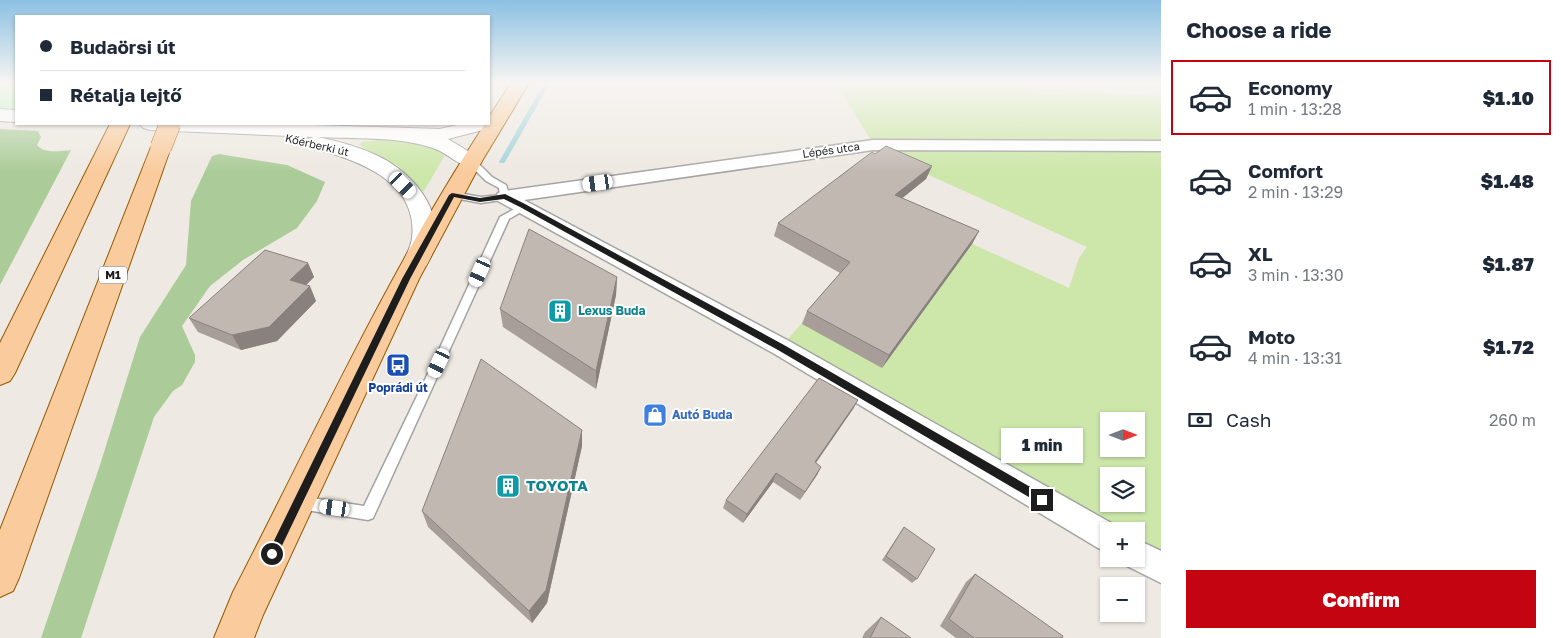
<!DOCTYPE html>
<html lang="en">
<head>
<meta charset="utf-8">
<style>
	:root { --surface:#fff; --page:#f2f2f3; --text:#1f2937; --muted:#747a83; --line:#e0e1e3; --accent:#c50411 }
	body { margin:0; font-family:"Golos Text",sans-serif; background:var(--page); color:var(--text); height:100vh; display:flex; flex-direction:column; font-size:19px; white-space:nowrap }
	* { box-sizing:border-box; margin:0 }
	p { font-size:16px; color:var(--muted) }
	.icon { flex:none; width:28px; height:28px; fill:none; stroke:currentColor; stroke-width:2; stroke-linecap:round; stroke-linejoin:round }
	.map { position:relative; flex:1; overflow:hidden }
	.details { display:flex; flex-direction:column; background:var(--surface); width:400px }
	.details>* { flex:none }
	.banner { position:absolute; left:15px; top:15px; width:475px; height:110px; border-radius:0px; box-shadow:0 1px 4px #0004; display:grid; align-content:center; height:110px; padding:0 25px; background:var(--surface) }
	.needle { width:32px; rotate:90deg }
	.tools { position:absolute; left:1100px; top:412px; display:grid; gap:10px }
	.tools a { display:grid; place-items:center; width:45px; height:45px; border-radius:0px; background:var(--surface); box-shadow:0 1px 4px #0004; font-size:25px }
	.end { position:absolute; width:22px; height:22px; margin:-11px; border:6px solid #1d1d1d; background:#fff; box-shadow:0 0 0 2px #fff }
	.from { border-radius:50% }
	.bubble { position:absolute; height:35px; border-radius:0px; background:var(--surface); box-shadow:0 1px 4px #0004; font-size:16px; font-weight:800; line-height:35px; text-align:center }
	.car { position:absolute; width:15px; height:30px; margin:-15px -8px; border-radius:6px; box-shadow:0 0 4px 1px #0007; background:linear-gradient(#fff 24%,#345 0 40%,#fff 0 76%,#345 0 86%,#fff 0) }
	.banner b { display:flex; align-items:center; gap:18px; height:48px; font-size:19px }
	.banner b+b { border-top:1px solid var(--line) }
	.banner i { width:12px; height:12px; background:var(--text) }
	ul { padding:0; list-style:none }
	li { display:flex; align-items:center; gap:15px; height:75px; margin:0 10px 8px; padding:0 15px; border:2px solid transparent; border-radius:0px }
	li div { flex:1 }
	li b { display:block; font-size:19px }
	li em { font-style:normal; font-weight:800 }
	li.selected { border-color:var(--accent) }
	li>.icon { width:45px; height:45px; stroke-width:1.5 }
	h2 { padding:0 25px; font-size:22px; line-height:60px }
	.pay { display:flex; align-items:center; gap:12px; height:55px; padding:0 25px; font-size:19px }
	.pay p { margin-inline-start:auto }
	.primary-button { display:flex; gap:10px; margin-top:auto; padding:10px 25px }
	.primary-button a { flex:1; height:58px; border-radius:0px; background:var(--accent); color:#fff; font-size:20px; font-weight:800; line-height:58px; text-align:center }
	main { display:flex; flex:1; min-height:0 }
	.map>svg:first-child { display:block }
	.grass { fill:#cce7a9; fill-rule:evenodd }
	.forest { fill:#abcc98 }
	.park { fill:#bff8c0 }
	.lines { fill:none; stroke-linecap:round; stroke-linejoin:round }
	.stream { fill:#a3d2db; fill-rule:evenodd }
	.service-casing { stroke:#a4a4a4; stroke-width:3 }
	.minor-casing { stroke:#a4a4a4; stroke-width:3 }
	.tertiary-casing { stroke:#a4a4a4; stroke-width:2 }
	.primary-casing { stroke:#925903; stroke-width:2 }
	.service { fill:#fff; fill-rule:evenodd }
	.minor { fill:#fff; fill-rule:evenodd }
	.tertiary { fill:#fff; fill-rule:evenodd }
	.primary { fill:#facb9c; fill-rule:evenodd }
	.primary-bridge-casing { stroke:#925903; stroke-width:22; stroke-linecap:butt }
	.primary-bridge { stroke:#facb9c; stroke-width:21 }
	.wall { fill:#a79e99 }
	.shaded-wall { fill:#88817d }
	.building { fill:#c2b8b2; stroke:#88817d }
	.route { fill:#1d1d1d }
	.labels { text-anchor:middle; stroke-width:4; stroke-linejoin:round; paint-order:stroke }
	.far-street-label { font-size:11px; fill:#1d1d1d; stroke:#fff }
	.shield { fill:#fff; stroke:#616161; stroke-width:1 }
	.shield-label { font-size:11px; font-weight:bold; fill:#1d1d1d }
	.culture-label { font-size:12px; font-weight:bold; fill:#0d838f; stroke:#fff; text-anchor:start }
	.transit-label { font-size:12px; font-weight:bold; fill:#164399; stroke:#fff }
	.shop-label { font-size:12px; font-weight:bold; fill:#366cbe; stroke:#fff; text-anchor:start }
	.near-culture-label { font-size:15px; font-weight:bold; fill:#0d838f; stroke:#fff; text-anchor:start }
</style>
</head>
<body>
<main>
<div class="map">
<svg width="1161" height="638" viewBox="0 0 1161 638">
	<rect width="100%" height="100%" fill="#eee9e2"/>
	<path class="grass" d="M836 83H948L1161 96V568L1136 554V531H1109L781 347 900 211 1069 288 1079 258 1087 247 885 155 873 144ZM1109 421H1136V449H1109ZM1109 476H1136V504H1109Z
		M1086 83H1161V89Z
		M380 140C403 141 426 142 445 155L424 191H421L401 168 359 145 362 142Z"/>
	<path class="forest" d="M0 129 38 131 41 137 37 145C44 154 60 151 71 150L0 285Z
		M219 154 287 165 325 182 317 201 297 228 243 260 210 286 182 326 195 355V362L182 385 173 391 154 417 81 638H41L100 465 140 337 186 265 191 201 212 156Z"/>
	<path class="park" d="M0 83H16V116L0 115Z"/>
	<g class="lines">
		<path class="stream" d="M544 83H550L505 162 504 163H500L499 162Z"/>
		<g class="service-casing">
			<path id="service" d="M471 158 474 159 492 177 506 185 510 197 508 199 481 203 449 197V193L452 192 481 197 500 195 499 188 486 181 468 163V159Z
				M525 203 530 206 528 208 509 219 373 518 368 520 294 508 292 503 294 498 299 496 364 506 433 363 500 217Z"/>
		</g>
		<g class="minor-casing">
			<path id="minor" d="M873 140 1161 141V151L873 150 524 200 789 341 1120 528 1121 531H1109V552L1098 548 773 353 498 201 496 197 498 193 505 191Z
				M1136 539 1161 551V583L1125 565 1123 559H1136Z"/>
		</g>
		<g class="tertiary-casing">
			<path id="tertiary" d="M0 109 16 110V122L0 121Z
				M489 120 493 124 490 128 448 139 478 157 482 161 478 165C460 170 449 153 433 148 397 136 355 139 317 137 337 141 357 146 376 155 417 174 454 221 426 266L417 268 408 266 404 260C407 253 411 246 412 238 419 179 352 158 308 147L305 143 308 139 314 137 150 130 143 128 140 124H281L440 129 461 124H489Z"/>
		</g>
		<g class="primary-casing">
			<path id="primary" d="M511 83H529L482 161 419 279 263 615 254 638H214L233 592C314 435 388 272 485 124H489V117Z
				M110 124H130L15 373 10 381 0 385V343Z
				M161 141 168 143 171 147 19 578 13 591 0 597V530L151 147 154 143Z"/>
		</g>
		<use href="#service" class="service"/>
		<use href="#minor" class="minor"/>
		<use href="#tertiary" class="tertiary"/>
		<use href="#primary" class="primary"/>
		<g class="primary-bridge-casing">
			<path id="primary-bridge" d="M161 147 170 124"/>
		</g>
		<use href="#primary-bridge" class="primary-bridge"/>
	</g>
	<path class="wall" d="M875 154 932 166 926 179 902 198 979 231 972 244 882 368 802 324 807 311 840 273 774 236 778 223Z
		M308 263 314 277 306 285 316 301 277 341 241 350 198 332 189 318Z
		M617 277 616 295 596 389 503 327 500 309Z
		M858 400 853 409 816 463 821 467 817 475 800 500 773 482 743 523 723 508 726 500Z
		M582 446 547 603 532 623 428 527 422 511Z
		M904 527 917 579 912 583 882 560Z
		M975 574 1062 638H956L940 626 966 582Z
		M881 617 911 638H862L865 632Z"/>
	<path class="shaded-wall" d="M932 166 926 179 890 208 895 195Z
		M979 231 972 244 882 368 889 355Z
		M308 263 314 277 297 294 290 280Z
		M617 277 616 295 596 389V371Z
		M310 286 316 301 277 341 241 350 232 335Z
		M858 400 853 409 810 471 815 462Z
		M582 430V446L547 603 532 623 529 611Z
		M821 467 817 475 800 500 805 492Z
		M776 473 773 482 743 523 747 514Z"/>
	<path class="building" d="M886 146 932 166 895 195 979 231 889 355 807 311 850 262 778 223 872 152 875 154Z
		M529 229 617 277 596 371 500 309Z
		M265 250 308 263 290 280 310 286 269 327 232 335 189 318Z
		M481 359 582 430 546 590 529 611 422 511Z
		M819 378 858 400 815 462 821 467 805 492 776 473 747 514 726 500Z
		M904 527 935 549 917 579 886 556Z
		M975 574 1063 636 1062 638H974L949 619Z
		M881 617 911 638H870Z"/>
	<linearGradient id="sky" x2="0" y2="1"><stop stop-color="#8cc0e3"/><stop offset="0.48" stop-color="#f7f5f2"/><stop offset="1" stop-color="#f7f5f2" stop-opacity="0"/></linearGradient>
	<rect width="1161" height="172" fill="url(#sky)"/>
	<path class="route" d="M452 193 480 198 505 194 525 204 784 345 1046 496 1048 500 1046 503H1039L778 350 520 207 504 199 480 202 454 197 410 279 276 558 272 560 269 558 267 554 269 551 402 279 449 195Z"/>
	<defs>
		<g id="building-square" transform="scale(1.25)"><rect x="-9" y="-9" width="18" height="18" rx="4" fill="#0f9aa8" stroke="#fff"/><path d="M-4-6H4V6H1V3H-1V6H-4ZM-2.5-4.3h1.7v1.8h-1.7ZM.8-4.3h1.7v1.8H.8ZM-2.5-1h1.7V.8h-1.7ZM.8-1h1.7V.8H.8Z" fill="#fff"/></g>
		<g id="bus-square" transform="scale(1.25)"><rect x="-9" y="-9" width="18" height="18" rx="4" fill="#1a4fb4" stroke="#fff"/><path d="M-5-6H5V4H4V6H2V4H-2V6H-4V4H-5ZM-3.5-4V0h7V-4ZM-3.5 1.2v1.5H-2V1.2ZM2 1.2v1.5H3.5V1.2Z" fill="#fff"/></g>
		<g id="shop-square" transform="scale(1.25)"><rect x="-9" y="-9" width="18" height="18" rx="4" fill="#3f7fe0" stroke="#fff"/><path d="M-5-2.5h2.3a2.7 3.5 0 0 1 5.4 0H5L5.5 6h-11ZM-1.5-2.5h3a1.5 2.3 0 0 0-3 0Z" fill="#fff"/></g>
	</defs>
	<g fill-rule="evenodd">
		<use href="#building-square" x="560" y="311"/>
		<use href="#bus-square" x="398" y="365"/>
		<use href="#shop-square" x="655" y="415"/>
		<use href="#building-square" x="508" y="486"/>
	</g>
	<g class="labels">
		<g class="far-street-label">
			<text transform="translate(317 145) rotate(13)" y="4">Kőérberki út</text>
			<text transform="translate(831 150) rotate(-8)" y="4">Lépés utca</text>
		</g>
		<rect class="shield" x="99" y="266.5" width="28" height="17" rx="4"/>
		<g class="shield-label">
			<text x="113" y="279">M1</text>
		</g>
		<g class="culture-label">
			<text x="578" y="315">Lexus Buda</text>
		</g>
		<g class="transit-label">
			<text x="398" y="392">Poprádi út</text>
		</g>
		<g class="shop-label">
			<text x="672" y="419">Autó Buda</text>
		</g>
		<g class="near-culture-label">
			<text x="526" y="491">TOYOTA</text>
		</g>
	</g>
</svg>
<div class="tools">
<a><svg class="needle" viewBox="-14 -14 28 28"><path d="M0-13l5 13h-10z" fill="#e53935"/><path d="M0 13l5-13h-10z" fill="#747a83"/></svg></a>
<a><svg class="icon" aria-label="layers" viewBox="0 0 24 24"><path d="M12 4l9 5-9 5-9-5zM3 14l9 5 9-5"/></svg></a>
<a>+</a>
<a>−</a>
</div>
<i class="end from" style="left:272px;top:554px"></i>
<i class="end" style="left:1042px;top:500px"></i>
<div class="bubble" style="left:1001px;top:428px;width:82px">1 min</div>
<i class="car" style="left:598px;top:183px;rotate:262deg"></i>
<i class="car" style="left:403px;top:185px;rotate:135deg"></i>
<i class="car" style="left:480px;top:272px;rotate:204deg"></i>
<i class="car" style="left:439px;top:363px;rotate:205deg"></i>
<i class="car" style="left:335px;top:508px;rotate:278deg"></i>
<div class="banner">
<b><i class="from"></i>Budaörsi út</b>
<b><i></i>Rétalja lejtő</b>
</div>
</div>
<section class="details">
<h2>Choose a ride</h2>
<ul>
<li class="selected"><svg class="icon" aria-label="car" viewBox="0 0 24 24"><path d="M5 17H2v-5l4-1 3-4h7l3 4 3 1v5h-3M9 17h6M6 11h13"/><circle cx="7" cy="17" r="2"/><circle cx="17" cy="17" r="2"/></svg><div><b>Economy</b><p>1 min · 13:28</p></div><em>$1.10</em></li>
<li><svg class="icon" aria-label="car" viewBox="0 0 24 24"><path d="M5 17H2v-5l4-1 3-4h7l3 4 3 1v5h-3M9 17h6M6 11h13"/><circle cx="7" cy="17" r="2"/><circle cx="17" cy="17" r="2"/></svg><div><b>Comfort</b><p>2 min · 13:29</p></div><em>$1.48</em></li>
<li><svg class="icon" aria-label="car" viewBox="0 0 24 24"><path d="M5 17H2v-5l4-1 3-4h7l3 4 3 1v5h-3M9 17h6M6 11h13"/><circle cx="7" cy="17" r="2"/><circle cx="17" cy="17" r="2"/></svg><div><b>XL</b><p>3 min · 13:30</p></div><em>$1.87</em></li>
<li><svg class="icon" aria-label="car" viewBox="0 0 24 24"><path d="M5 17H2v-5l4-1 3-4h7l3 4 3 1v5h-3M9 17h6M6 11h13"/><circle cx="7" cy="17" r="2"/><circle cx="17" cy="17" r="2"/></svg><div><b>Moto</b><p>4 min · 13:31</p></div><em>$1.72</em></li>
</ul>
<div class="pay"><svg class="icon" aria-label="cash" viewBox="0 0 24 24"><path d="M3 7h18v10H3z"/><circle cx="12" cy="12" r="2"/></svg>Cash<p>260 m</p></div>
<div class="primary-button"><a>Confirm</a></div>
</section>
</main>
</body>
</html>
